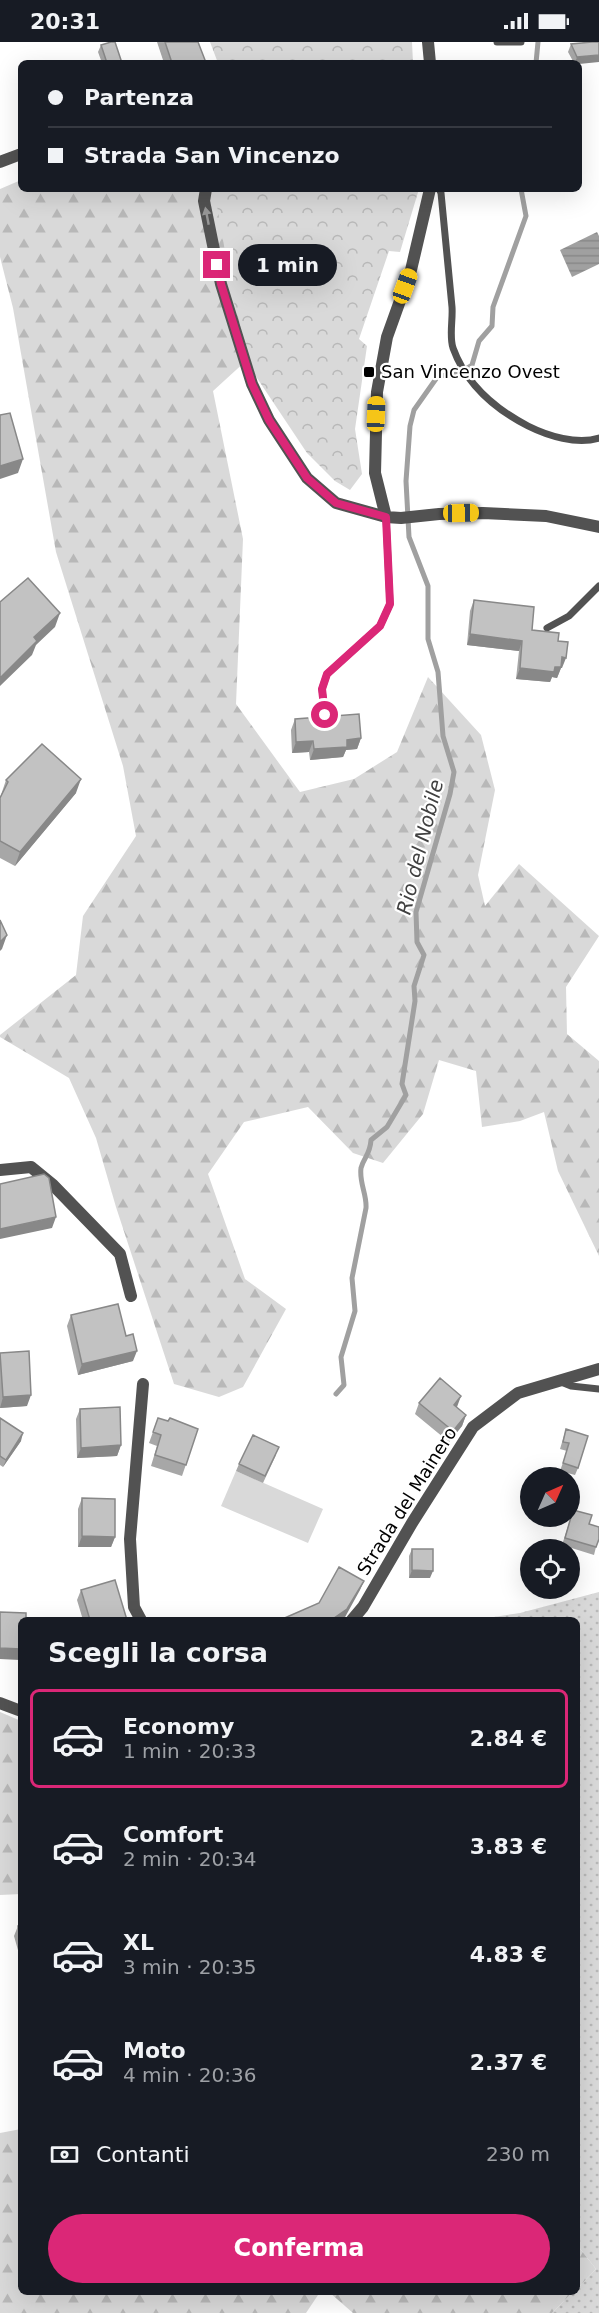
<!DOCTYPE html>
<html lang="it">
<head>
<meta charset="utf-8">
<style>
	:root { --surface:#171b24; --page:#20242c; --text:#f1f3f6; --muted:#9ea1a6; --line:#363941; --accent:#db2777 }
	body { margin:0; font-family:"DejaVu Sans",sans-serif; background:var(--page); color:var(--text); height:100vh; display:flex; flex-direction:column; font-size:22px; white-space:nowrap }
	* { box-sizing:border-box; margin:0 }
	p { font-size:20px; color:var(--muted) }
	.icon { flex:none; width:33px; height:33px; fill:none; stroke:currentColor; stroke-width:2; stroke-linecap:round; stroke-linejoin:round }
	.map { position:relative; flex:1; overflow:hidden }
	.sheet { position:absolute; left:18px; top:1575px; width:562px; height:678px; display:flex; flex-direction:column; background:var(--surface); border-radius:9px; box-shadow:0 6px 24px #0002 }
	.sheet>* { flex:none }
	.banner { position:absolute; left:18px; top:18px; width:564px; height:132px; border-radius:9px; box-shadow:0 6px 24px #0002; display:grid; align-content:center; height:132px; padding:0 30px; background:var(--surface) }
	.needle { width:39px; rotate:45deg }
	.controls { position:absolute; left:520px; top:1425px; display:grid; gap:12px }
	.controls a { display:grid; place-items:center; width:60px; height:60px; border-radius:50%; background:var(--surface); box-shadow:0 6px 24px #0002; font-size:30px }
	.end { position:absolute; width:27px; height:27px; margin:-14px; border:8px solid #db2777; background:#fff; box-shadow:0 0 0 3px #fff }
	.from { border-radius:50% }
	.bubble { position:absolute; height:42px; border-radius:21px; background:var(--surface); box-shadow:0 6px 24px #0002; font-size:20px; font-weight:600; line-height:42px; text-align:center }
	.car { position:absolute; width:18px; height:36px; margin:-18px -9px; border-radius:8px; box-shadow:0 0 4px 2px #0007; background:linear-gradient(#f5c518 24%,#345 0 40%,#f5c518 0 76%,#345 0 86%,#f5c518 0) }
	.banner b { display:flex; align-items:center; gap:21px; height:57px; font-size:22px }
	.banner b+b { border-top:2px solid var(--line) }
	.banner i { width:15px; height:15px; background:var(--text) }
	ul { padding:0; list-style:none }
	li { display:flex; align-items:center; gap:18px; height:99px; margin:0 12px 9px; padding:0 18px; border:3px solid transparent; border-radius:9px }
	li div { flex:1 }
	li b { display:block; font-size:22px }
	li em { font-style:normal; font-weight:600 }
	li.current { border-color:var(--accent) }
	li>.icon { width:54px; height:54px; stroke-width:1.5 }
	h2 { padding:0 30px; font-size:27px; line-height:72px }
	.pay { display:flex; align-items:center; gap:15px; height:66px; padding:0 30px; font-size:22px }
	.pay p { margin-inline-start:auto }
	.action { display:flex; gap:12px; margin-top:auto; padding:12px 30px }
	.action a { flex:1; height:69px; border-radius:36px; background:var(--accent); color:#fff; font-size:24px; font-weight:600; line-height:69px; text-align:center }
	.status { display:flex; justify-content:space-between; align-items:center; height:42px; padding:0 30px; background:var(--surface); direction:ltr }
	.status svg { height:16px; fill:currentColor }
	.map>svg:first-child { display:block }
	.grass { fill:url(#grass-dots) }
	.forest { fill:url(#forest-firs) }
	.park { fill:url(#park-crowns) }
	.garden { fill:#d9d9d9 }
	.water { fill:url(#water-rules) }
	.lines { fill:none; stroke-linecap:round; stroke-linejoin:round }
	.stream { stroke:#a0a0a0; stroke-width:5 }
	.service { stroke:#525252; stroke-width:7 }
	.minor { stroke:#525252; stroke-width:12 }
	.wall { fill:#a7a7a7 }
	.shaded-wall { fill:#888 }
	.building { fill:#c2c2c2; stroke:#888; stroke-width:1.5 }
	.oneway { fill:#979797 }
	.route { stroke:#db2777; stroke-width:8 }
	.poi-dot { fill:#000; stroke:#fff; stroke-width:2 }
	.labels { text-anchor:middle; stroke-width:4.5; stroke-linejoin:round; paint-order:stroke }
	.poi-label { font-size:18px; fill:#000; stroke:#fff; text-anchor:start }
	.street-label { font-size:18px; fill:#000; stroke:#fff }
	.water-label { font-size:20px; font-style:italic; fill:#414141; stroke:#fff }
</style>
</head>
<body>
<div class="status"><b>20:31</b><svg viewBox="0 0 49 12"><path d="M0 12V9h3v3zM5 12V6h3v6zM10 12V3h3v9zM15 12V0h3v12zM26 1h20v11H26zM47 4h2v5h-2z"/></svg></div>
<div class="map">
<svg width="599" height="2271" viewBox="0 0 599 2271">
	<defs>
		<pattern id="grass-dots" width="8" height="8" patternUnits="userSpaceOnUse" patternTransform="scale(1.5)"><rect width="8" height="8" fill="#d9d9d9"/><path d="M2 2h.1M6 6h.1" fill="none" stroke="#b8b8b8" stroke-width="1.8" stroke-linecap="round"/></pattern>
		<pattern id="forest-firs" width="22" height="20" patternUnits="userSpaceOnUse" patternTransform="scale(1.5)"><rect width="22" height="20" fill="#d9d9d9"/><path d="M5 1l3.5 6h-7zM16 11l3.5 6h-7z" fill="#b8b8b8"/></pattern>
		<pattern id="park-crowns" width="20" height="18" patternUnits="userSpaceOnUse" patternTransform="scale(1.5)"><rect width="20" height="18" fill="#d9d9d9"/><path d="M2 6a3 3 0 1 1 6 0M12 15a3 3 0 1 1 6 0" fill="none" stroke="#b8b8b8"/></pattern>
		<pattern id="water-rules" width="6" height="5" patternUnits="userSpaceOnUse" patternTransform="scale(1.5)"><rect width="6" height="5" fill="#a0a0a0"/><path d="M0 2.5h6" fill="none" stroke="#888"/></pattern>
	</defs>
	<rect width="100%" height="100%" fill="#fff"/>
	<path class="grass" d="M599 1550V2271H552L573 2250H578V2246L596 2227 578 2204V1578H475L520 1571Z"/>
	<path class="forest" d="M21 138V147H362L304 266 213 349 243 497 236 662 300 750 354 737 397 710 428 635 481 693 495 748 478 833 485 864 519 822 599 894 566 945 567 992 599 1019V1214L558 1129 544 1070 520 1079 482 1085 476 1029 439 1018 423 1072 383 1121 353 1111 308 1065 244 1080 208 1132 245 1237 286 1267 243 1345 219 1355 174 1342 116 1165 96 1096 69 1036 0 995V993L76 933 83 874 136 794 123 724 56 510 13 266 0 215V147Z
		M0 1670 21 1679V1852L0 1853Z
		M21 2087V2250H320L306 2271H0V2091Z
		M578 2204 596 2227 578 2246Z
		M329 2250H573L552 2271H353Z"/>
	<path class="park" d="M210 0H412L413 21H218Z
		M214 147H419L400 210 389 209 359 297 367 304 355 387 362 432 350 448 335 439 307 411 253 330 234 260Z"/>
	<path class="garden" d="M236 1429 323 1467 308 1501 221 1464Z"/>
	<path class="water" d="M597 190 599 194V222L572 235 560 208Z"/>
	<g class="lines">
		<path class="stream" d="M536 21 538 0
			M336 1352 344 1343 341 1315 355 1269 352 1236 366 1166C367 1152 359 1141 361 1126 364 1115 370 1113 371 1098L387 1085 406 1053 402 1042 415 959 414 944 424 913 417 900 416 870 450 752 454 730 443 694 438 630 428 597V544L409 495 406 439 410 384 414 368 438 334 458 332 472 323 479 299 492 284 493 265 526 174 521 147"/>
		<path class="service" d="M497 0H521
			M439 147 441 151C445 189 448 227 452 265 453 278 449 294 453 306 466 342 495 367 528 384 548 394 577 403 599 396
			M547 586 569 574 599 544
			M325 673 322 647 327 632 380 584 390 562 386 475
			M561 1340 571 1344 599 1347"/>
		<path class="minor" d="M428 0 430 21
			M0 120 21 112
			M206 147 204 159 221 242 252 342 269 378 307 436 336 461 386 475 401 476 439 472 483 471 546 474 599 485
			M386 475 375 431 377 350 387 295 411 228 430 147
			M0 1128 31 1125 53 1143 120 1212 131 1254
			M141 1578 134 1565 130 1497 143 1342
			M352 1578 363 1565 412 1481 473 1385 518 1351 599 1327
			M0 1661 21 1669"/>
	</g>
	<path class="wall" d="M157 0H198L205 18 204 21H164Z
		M592 0 579 21H574L568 10 571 2Z
		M101 3 122 21H102L98 10Z
		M474 558 532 588 558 599 562 626H561L557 636 552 635 550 640 516 637 519 609 467 603 470 569Z
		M295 677 361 696 357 707 346 708 343 715 310 718 309 710 292 711 291 688Z
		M6 738 76 751 15 824 0 816V756Z
		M71 1273 126 1294 133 1319 78 1333 67 1284Z
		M0 1312 27 1364 0 1366Z
		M419 1361 466 1373 462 1384 449 1400 415 1372Z
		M80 1367 121 1403 117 1414 77 1416 76 1377Z
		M0 1376 21 1399 3 1425 0 1423Z
		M158 1376 168 1379 198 1387 182 1434 151 1424 157 1404 149 1401Z
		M566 1387 578 1426 575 1433 560 1429 567 1409 560 1407Z
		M276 1413 263 1441 236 1429 239 1422Z
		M82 1456 115 1495 111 1505H78V1467Z
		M571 1475 589 1482 596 1505 594 1513 562 1503Z
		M412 1507 430 1536H409V1514Z
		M81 1548 127 1578H83L77 1558Z
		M21 1883V1919L14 1894 18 1884Z"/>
	<path class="shaded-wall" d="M599 13V20L579 22V21H575L577 15Z
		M23 417 18 431 0 437V424Z
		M60 571 55 585 36 603 32 613 0 644V636L34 595Z
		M470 592 522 599 519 609 467 603Z
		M562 615 566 616 562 626H561L557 636 552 635 550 640 516 637 520 626 555 625Z
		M361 696 357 707 346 708 343 715 310 718 314 707 347 698Z
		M313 699 309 710 292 711 296 700Z
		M81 737 76 751 15 824 20 810Z
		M7 893 2 907 0 909V900Z
		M56 1175 52 1186 0 1197V1187Z
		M137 1309 133 1319 78 1333 82 1322Z
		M31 1353 27 1364 0 1366 3 1355Z
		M461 1354 457 1365 450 1374 454 1363Z
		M466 1373 462 1384 449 1400 453 1389Z
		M23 1391 21 1399 3 1425 6 1418Z
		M121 1403 117 1414 77 1416 81 1406Z
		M82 1494 115 1495 111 1505H78Z
		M412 1528 433 1529 430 1536H409Z
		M364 1539 360 1548 344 1577 342 1578H327Z
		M0 1606 21 1607 20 1618 0 1617Z"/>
	<path class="building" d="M111 0H115L122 21H107L101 3Z
		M165 0H198L205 18 197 21H172Z
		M592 0H599V13L577 15 571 2Z
		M10 371 23 417 0 424V373Z
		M28 536 60 571 34 595 37 599 0 636V560Z
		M474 558 534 565 532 588 559 591 558 599 568 600 566 616 562 615 561 625H555L554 630 520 626 522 599 470 592Z
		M359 672 361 696 347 698V705L314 707 313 699 296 700 295 677Z
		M42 702 81 737 20 810 0 799V756L8 740 6 738Z
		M0 878 7 893 0 900Z
		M44 1132 49 1136 56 1175 0 1187V1142Z
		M118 1262 126 1294 133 1292 137 1309 82 1322 71 1273Z
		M29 1309 31 1353 3 1355 0 1311Z
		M440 1336 461 1354 454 1363 466 1373 453 1389 419 1361Z
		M120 1365 121 1403 81 1406 80 1367Z
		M0 1376 23 1391 6 1418 0 1414Z
		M158 1376 168 1379 170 1376 198 1387 186 1423 155 1413 161 1393 153 1390Z
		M566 1387 588 1394 578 1426 563 1421 569 1401 563 1400Z
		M253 1393 279 1405 265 1434 239 1422Z
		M82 1456 115 1457V1495L82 1494Z
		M573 1468 592 1473 589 1482 599 1485V1497L596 1505 565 1496Z
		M412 1507H433V1529L412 1528Z
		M339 1525 364 1539 347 1567 334 1576 327 1578H280L319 1561Z
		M115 1538 127 1578H90L81 1548Z
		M0 1570 26 1571V1578H21V1607L0 1606Z
		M21 1883V1895L18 1884Z"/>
	<defs><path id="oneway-solid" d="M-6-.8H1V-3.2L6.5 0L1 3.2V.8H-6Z" transform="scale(1.5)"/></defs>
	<use class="oneway" href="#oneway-solid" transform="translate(207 174) rotate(-101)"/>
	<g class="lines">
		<path class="route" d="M217 223 221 242 252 342 269 378 307 436 336 461 386 475 390 562 380 584 327 632 322 647 325 673"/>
	</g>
	<rect class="poi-dot" x="363" y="324" width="12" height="12" rx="3"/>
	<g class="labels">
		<g class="poi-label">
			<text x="381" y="336">San Vincenzo Ovest</text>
		</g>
		<g class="street-label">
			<text transform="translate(407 1459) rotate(-58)" y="6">Strada del Mainero</text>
		</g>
		<g class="water-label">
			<text transform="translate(420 805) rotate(-76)" y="7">Rio del Nobile</text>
		</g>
	</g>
</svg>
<div class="controls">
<a><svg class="needle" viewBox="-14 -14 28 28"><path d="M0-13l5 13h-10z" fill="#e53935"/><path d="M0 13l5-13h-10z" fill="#9ea1a6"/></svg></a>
<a><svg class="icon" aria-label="locate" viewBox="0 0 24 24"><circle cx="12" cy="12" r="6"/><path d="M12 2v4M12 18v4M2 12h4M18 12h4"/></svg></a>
</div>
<i class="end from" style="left:325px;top:673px"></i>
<i class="end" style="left:217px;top:223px"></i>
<div class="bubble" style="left:238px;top:202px;width:99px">1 min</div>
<i class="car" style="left:405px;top:244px;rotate:20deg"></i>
<i class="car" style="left:376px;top:372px;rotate:2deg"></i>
<i class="car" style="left:461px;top:471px;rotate:89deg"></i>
<div class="banner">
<b><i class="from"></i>Partenza</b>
<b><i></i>Strada San Vincenzo</b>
</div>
<section class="sheet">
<h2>Scegli la corsa</h2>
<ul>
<li class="current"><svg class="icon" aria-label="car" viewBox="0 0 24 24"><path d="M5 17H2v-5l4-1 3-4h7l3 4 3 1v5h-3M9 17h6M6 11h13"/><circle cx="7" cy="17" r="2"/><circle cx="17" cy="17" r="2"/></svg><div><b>Economy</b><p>1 min · 20:33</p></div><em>2.84 €</em></li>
<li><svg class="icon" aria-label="car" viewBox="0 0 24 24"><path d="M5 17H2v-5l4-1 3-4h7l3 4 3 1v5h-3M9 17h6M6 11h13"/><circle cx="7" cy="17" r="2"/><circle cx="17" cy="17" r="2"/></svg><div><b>Comfort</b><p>2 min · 20:34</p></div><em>3.83 €</em></li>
<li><svg class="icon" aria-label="car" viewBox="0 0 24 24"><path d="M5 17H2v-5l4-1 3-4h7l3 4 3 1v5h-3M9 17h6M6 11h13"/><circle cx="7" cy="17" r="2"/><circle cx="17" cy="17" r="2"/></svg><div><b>XL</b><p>3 min · 20:35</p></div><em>4.83 €</em></li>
<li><svg class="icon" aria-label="car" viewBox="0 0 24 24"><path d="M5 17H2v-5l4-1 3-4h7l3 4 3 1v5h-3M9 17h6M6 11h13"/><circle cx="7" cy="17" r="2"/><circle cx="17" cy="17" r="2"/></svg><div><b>Moto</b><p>4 min · 20:36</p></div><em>2.37 €</em></li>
</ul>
<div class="pay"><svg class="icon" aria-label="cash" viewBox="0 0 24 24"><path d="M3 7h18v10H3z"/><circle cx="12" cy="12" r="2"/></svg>Contanti<p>230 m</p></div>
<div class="action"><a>Conferma</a></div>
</section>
</div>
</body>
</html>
